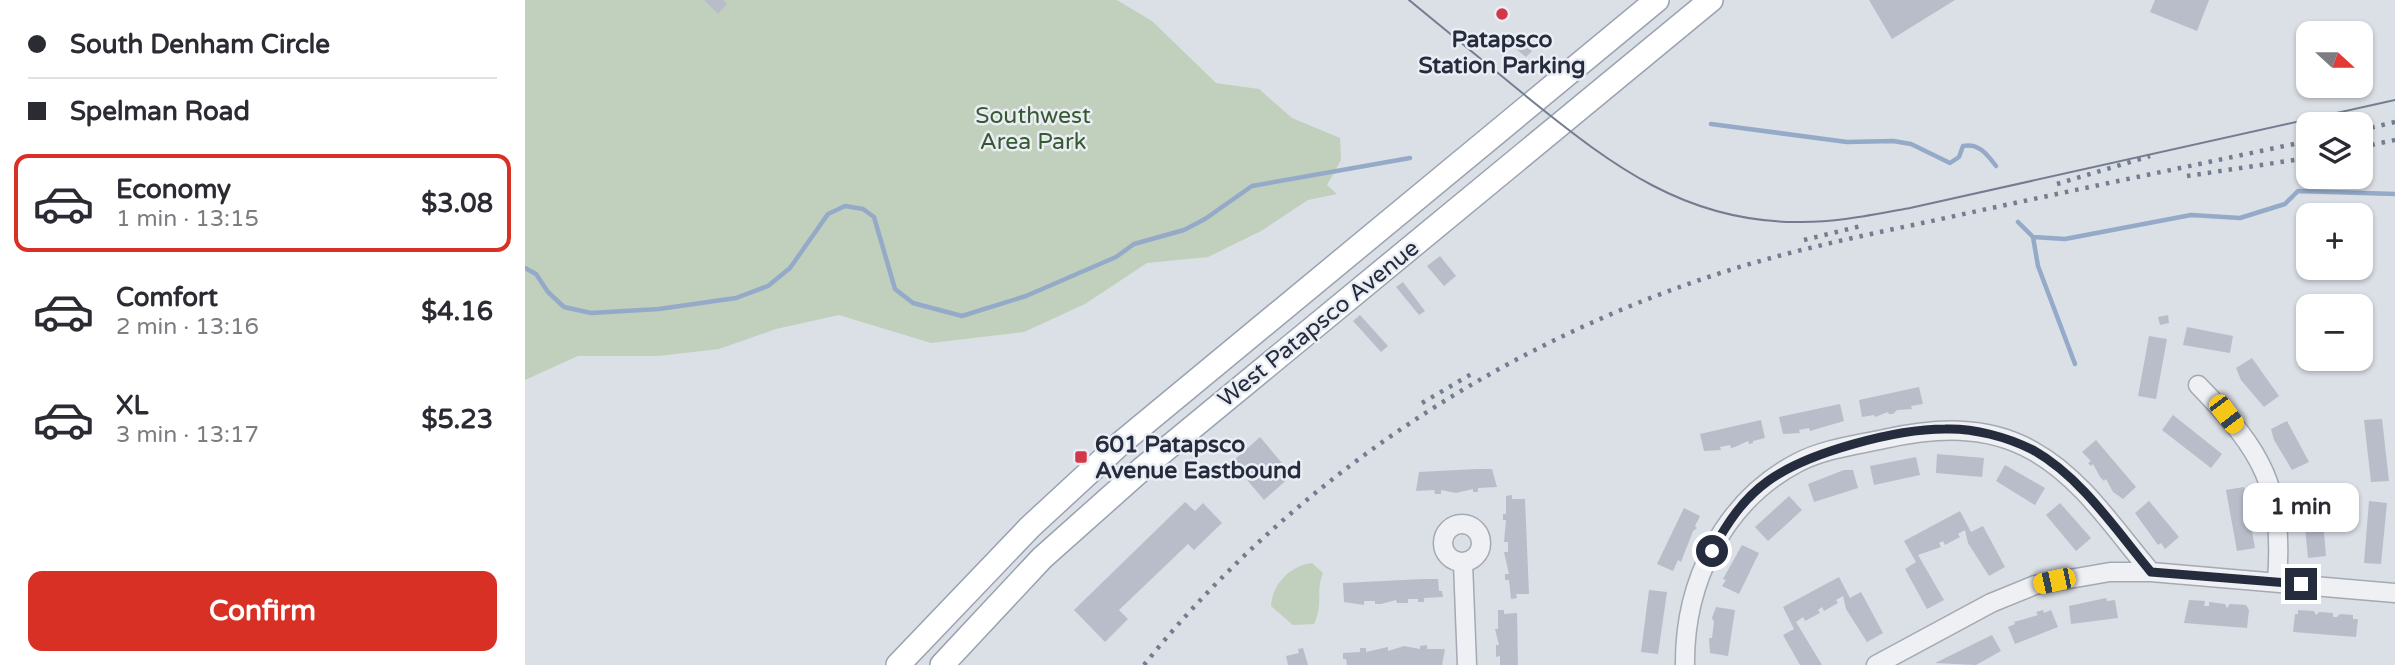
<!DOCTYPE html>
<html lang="en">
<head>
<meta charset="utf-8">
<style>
	:root { --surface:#fff; --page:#f7f7f7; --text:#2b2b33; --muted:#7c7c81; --line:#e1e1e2; --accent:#d93025 }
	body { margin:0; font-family:"Varela Round",sans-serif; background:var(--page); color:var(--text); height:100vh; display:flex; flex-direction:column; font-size:26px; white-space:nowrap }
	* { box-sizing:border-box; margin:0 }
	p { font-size:23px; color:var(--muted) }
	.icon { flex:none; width:38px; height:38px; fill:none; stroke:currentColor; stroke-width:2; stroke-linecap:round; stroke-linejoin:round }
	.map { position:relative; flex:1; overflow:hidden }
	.sheet { display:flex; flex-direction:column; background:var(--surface); width:525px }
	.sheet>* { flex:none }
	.banner { display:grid; align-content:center; height:154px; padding:0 28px; background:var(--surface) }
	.needle { width:46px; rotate:111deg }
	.buttons { position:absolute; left:1771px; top:21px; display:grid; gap:14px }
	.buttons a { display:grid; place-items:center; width:77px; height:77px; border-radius:14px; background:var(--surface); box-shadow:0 2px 5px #0004; font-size:35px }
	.end { position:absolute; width:32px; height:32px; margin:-16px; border:9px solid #252c3d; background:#fff; box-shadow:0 0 0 4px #fff }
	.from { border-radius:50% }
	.bubble { position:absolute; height:49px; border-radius:14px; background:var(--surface); box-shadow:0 2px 5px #0004; font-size:23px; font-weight:800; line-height:49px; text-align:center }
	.car { position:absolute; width:21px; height:42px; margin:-21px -10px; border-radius:9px; box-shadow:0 0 5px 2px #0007; background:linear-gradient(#f5c518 24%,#345 0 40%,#f5c518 0 76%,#345 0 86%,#f5c518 0) }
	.banner b { display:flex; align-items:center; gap:24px; height:66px; font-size:26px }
	.banner b+b { border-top:2px solid var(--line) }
	.banner i { width:18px; height:18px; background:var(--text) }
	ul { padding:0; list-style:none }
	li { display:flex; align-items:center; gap:21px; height:98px; margin:0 14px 10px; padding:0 14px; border:4px solid transparent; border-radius:14px }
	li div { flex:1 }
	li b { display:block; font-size:26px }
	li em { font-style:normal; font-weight:800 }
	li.current { border-color:var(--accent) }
	li>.icon { width:63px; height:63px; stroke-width:1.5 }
	.button { display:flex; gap:14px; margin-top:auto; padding:14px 28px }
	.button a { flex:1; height:80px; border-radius:14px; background:var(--accent); color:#fff; font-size:28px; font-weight:800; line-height:80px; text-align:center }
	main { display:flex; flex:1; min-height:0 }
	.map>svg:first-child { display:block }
	.green { fill:#c0d0bc }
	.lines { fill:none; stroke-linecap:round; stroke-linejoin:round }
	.stream { stroke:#94aac8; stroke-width:4.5 }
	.building { fill:#b8bdc9 }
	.minor-casing { stroke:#a4a9b3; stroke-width:21 }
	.major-casing { stroke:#9aa2b2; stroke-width:26 }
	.minor { stroke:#eef0f4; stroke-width:18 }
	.major { stroke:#fff; stroke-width:23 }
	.tram { stroke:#747d90; stroke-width:2 }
	.rail { stroke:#747d90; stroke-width:4.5; stroke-dasharray:3.5 7; stroke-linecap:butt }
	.route { stroke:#252c3d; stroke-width:9 }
	.poi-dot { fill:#d33847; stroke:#eaeef4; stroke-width:2.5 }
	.labels { text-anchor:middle; stroke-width:5; stroke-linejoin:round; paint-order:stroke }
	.poi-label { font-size:23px; font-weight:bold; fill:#252c3d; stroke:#eaeef4 }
	.park-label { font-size:23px; fill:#365931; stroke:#eaeef4 }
	.street-label { font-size:23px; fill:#252c3d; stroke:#eaeef4 }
</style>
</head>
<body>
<main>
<section class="sheet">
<div class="banner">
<b><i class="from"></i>South Denham Circle</b>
<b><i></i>Spelman Road</b>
</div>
<ul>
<li class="current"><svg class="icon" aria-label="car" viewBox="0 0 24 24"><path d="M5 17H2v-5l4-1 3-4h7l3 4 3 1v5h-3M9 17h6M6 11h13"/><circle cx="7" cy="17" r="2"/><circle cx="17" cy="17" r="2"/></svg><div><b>Economy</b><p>1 min · 13:15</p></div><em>$3.08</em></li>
<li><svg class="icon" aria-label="car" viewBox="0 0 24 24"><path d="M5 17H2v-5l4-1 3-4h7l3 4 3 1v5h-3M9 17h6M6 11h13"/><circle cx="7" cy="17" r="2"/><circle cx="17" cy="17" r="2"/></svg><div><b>Comfort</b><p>2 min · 13:16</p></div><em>$4.16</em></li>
<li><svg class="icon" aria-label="car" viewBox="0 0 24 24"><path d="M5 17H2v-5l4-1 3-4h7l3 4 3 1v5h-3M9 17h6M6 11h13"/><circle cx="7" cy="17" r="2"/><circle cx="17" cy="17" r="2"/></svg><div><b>XL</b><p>3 min · 13:17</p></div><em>$5.23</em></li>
</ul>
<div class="button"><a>Confirm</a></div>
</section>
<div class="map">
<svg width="1870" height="665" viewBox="0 0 1870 665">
	<rect width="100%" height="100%" fill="#dbdfe6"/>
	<path class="green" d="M0 0H592L627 21 691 83 734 89 767 118 815 138 816 160 802 185 812 194 783 200 736 231 683 257 622 263 560 304 499 332 406 343 314 315 251 329 194 349 133 356H53L0 380Z
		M787 563 798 573C790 594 799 602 789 624L768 625 746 606C748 583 765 566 787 563Z"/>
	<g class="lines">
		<path class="stream" d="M1186 124 1322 142 1368 141 1386 144 1425 163 1434 157 1438 146C1454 143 1462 154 1471 166
			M1493 222 1508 237 1540 239 1666 215 1715 218 1760 204 1773 191 1870 194
			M1508 237 1513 266 1550 364
			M0 268 11 274 23 292 39 307 66 313 134 309 211 298 243 286 265 268 303 214 320 206 338 209 349 217 370 289 388 303 437 316 501 296 591 257 609 244 659 230 680 219 727 186 885 158"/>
	</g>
	<path class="building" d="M179 0H198L202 4 193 14Z
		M1344 0H1430L1367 39Z
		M1630 0H1684L1672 31 1625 12Z
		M987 35 1007 51 1001 57 982 42Z
		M915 256 931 276 919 286 902 266Z
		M878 282 900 311 894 315 871 287Z
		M835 315 863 346 856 352 828 321Z
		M1643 315 1644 323 1635 325 1633 317Z
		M1662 327 1708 336 1705 353 1658 345Z
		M1624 336 1642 339 1631 399 1613 396Z
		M1727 358 1754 396 1739 407 1716 380 1711 368Z
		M1394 387 1398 404 1386 406 1387 409 1372 410 1368 414H1364L1363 412 1350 417 1349 415 1337 417 1334 400Z
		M1315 404 1319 421 1285 431 1284 428 1274 430 1275 433 1258 434 1254 417Z
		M1648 415 1697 454 1686 468 1637 430Z
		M1857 419 1864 481 1846 482 1839 420Z
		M1236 420 1240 438 1228 441V443L1224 444 1223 441 1210 447 1206 448 1205 445 1195 447 1196 450 1179 451 1175 434Z
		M1762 421 1784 462 1767 470 1749 440 1746 429Z
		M735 437 767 475 739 500 707 462Z
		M1571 440 1611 487 1598 499 1588 492 1581 479 1579 481 1575 477 1568 464 1566 466 1563 463 1566 461 1557 452Z
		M1412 454 1459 458 1457 477 1411 473Z
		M1391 457 1395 475 1349 485 1345 466Z
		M1480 465 1520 488 1510 505 1471 481Z
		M952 469H967L972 487 953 488V492H948V489L931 493 916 490V494H910L909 490 891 491 894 472Z
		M1319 470H1328L1333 488 1289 502 1283 484Z
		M1795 486 1801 556 1783 558 1776 487Z
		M1719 487 1730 548 1712 551 1701 490Z
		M987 495V499H1000L1004 594H991L992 598 986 599 984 580H980V574H984L979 552H983V542H979L981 520H978V514H981V496Z
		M1264 496 1277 510 1243 541 1230 527Z
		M1624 501 1654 537 1640 549 1636 543 1633 545 1610 513Z
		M1844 501 1862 503 1856 564 1839 563Z
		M660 502 670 511 678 503 697 523 669 550 663 544 594 610 603 619 580 642 549 610Z
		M1535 503 1566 538 1551 551 1521 515Z
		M1159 508 1175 516 1170 526 1172 528 1168 531 1156 562 1153 560 1148 571 1132 564Z
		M1435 511 1446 532 1458 526 1480 567 1464 576 1443 543 1440 530 1433 534 1435 537 1420 545 1418 541 1414 543 1416 547 1393 555 1419 600 1402 609 1380 569 1391 562 1379 541Z
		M1217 545 1234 553 1214 594 1197 586 1201 580 1198 579Z
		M1314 577 1325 598 1336 592 1358 633 1342 642 1321 609 1318 596 1311 600 1313 603 1299 611 1297 607 1293 610 1295 613 1280 621 1278 617 1271 622 1297 665H1275L1258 635 1269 629 1258 607Z
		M898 579H913L914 591H917L918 597 899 598V602H893V599H883V603H872L871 600 856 604H850V601H839V605L819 602 818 583Z
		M1124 590 1142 592 1133 654 1116 652Z
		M1581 598 1582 601 1590 600 1593 618 1546 624 1544 606Z
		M1664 600 1680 601 1679 606H1684V602L1700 604 1702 608 1705 604 1721 605 1724 610 1722 628 1659 623Z
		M1191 607 1210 610 1203 656 1185 653 1184 638H1187L1189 622 1187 618Z
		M973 610H979V614L992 613 993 665H975V656L971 657V645H974L970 629H973Z
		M1518 610 1519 613 1526 610 1533 627 1490 644 1483 627 1490 624 1489 622 1513 615 1511 612Z
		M1773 610 1789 611 1791 615 1794 612 1808 613V617H1812L1815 614 1828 615V619H1833L1831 637 1768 632 1770 614H1773Z
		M1467 635 1476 651 1451 665 1410 663Z
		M902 645V649H920L917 665H822L821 659H818V653L835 652V648H841V652L863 647V651L879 646 895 649V646Z
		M778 648 783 665H763L761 656 774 653 773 649Z"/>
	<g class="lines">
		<g class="minor-casing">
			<path id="minor" d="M1673 385C1738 452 1759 487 1752 582
				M918 543a19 19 0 1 1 38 0a19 19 0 1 1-38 0Z
				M938 563 942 665
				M1160 665C1159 583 1198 502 1272 463 1298 449 1331 445 1359 439 1409 428 1461 424 1508 451 1557 478 1590 530 1626 572
				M1351 665 1466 603 1510 585 1585 572H1626L1870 593"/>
		</g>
		<g class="major-casing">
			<path id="major" d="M373 665 505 527 596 443 1132 0
				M417 665 517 558 617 469 1186 0"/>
		</g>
		<use href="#minor" class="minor"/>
		<use href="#major" class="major"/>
		<path class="tram" d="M884 0C925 34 966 67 1007 101 1088 166 1160 221 1270 222 1309 223 1347 215 1385 208L1870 100"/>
		<path class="rail" d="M1836 130 1870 122
			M1836 147 1870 140
			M1662 176 1783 158
			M1532 184 1625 156
			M1279 240 1340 225
			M897 403 948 373
			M619 665C768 479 979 341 1205 270 1275 248 1346 234 1416 219 1539 192 1661 167 1783 141"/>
	</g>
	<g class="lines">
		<path class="route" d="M1187 551C1202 523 1218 499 1243 481 1283 452 1371 429 1420 429 1449 428 1482 437 1508 450 1556 477 1591 530 1626 572L1776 584"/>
	</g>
	<g class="poi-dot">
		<circle cx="977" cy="14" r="7"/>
		<rect x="549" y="450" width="14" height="14" rx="3.5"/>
	</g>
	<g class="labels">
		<g class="poi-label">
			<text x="977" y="47">Patapsco<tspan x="977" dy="26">Station Parking</tspan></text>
			<text x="570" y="452" text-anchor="start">601 Patapsco<tspan x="570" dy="26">Avenue Eastbound</tspan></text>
		</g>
		<g class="park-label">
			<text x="508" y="123">Southwest<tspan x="508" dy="26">Area Park</tspan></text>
		</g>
		<g class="street-label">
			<text transform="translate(793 323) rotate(-39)" y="8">West Patapsco Avenue</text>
		</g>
	</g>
</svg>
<div class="buttons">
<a><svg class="needle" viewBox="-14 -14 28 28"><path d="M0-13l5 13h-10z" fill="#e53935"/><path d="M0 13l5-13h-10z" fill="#7c7c81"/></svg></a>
<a><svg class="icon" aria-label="layers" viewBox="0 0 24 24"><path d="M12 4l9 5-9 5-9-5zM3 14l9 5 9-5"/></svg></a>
<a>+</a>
<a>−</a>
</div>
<i class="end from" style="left:1187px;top:551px"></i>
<i class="end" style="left:1776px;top:584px"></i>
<div class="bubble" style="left:1718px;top:483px;width:116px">1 min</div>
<i class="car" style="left:1701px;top:414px;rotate:143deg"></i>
<i class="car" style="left:1529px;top:581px;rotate:258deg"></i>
</div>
</main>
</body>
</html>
